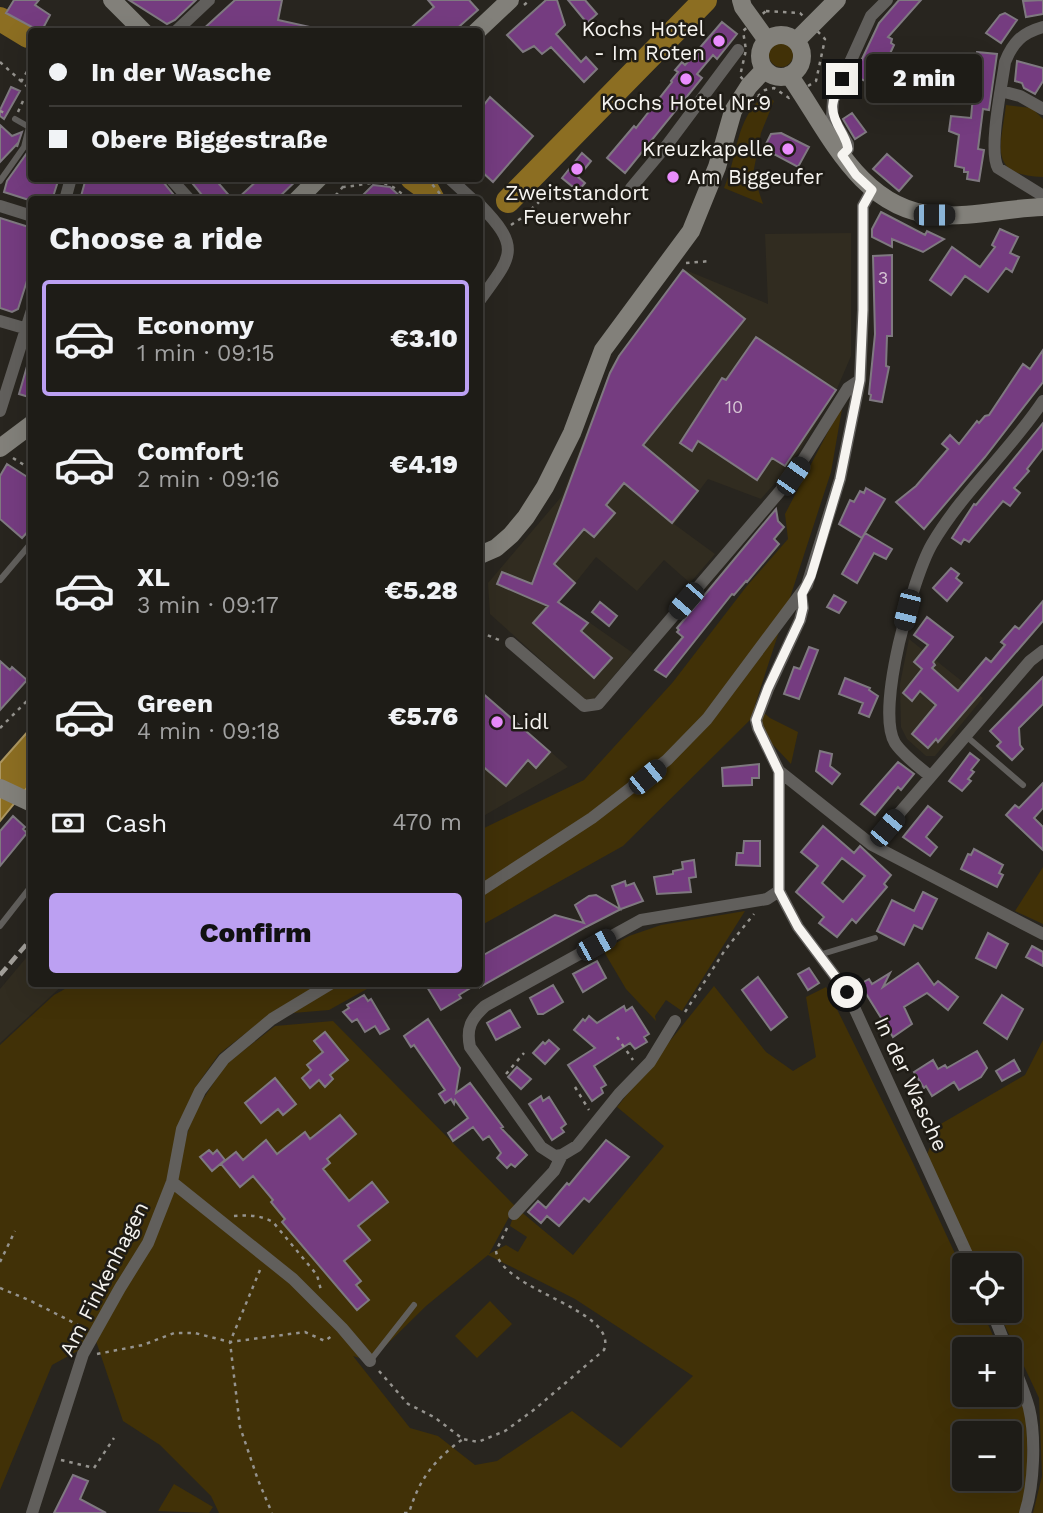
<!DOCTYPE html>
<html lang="en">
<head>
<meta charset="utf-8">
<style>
	:root { --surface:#1e1c17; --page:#262520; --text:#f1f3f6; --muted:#a1a1a1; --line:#3c3a36; --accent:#bca0f2 }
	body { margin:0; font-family:"Work Sans",sans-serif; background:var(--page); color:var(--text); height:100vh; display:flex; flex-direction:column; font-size:26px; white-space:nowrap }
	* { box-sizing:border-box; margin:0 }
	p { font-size:23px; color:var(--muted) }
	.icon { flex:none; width:38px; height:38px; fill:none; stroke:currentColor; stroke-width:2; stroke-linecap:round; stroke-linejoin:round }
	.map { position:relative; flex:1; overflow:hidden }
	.sheet { position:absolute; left:28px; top:196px; width:455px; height:791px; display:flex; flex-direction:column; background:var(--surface); border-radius:7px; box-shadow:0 7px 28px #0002,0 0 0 2px var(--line) }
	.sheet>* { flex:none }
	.banner { position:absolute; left:28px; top:28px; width:455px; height:154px; border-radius:7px; box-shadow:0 7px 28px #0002,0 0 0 2px var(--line); display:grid; align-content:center; height:154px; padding:0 21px; background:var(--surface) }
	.buttons { position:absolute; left:952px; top:1253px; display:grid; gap:14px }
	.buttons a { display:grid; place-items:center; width:70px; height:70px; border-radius:7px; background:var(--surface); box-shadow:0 7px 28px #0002,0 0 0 2px var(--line); font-size:35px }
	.end { position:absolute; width:32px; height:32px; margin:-16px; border:9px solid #f6f4f0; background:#111; box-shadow:0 0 0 4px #111 }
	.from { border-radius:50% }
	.bubble { position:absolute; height:49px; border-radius:7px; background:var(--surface); box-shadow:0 7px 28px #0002,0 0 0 2px var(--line); font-size:23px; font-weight:800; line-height:49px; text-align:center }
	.car { position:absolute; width:21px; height:42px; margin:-21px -10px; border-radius:9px; box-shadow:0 0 5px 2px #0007; background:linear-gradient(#222 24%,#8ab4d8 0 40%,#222 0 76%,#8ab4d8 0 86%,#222 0) }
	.banner b { display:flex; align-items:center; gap:24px; height:66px; font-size:26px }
	.banner b+b { border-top:2px solid var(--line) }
	.banner i { width:18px; height:18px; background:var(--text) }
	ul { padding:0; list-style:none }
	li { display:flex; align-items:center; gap:21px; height:116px; margin:0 14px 10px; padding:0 7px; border:4px solid transparent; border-radius:7px }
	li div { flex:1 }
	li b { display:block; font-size:26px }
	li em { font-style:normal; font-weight:800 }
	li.on { border-color:var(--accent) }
	li>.icon { width:63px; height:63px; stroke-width:1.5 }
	h2 { padding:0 21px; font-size:32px; line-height:84px }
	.pay { display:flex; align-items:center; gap:18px; height:77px; padding:0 21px; font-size:26px }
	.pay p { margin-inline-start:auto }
	.button { display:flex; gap:14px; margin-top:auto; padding:14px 21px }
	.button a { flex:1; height:80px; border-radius:7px; background:var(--accent); color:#111; font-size:28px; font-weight:800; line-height:80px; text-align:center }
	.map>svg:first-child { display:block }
	.built { fill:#312c20 }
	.green { fill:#413107; fill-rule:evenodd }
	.water { fill:#8c6e22; stroke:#ac9660; stroke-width:2 }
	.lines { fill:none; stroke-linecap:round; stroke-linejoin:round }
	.river { stroke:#8c6e22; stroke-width:24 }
	.building { fill:#753c80; stroke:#7f7980; stroke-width:2; fill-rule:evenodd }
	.path { stroke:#95938e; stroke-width:2.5; stroke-dasharray:3.5 5; stroke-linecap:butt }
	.lane { stroke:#615f5c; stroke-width:6 }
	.street { stroke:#615f5c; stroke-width:12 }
	.secondary { stroke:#82807a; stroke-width:18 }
	.rail { stroke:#a19e99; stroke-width:4.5; stroke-dasharray:10 5; stroke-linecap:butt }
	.route { stroke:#f6f4f0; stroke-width:9 }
	.poi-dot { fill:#ea8dfd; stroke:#1f1c16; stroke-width:2.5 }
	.labels { text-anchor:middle; stroke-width:5; stroke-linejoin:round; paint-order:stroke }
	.number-label { font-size:18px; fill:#d6c6d4 }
	.poi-label { font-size:21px; fill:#f6f4f0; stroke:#1f1c16; text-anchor:end }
	.street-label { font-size:21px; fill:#f6f4f0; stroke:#1f1c16 }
</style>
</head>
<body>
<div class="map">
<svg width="1043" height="1513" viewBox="0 0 1043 1513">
	<rect width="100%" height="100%" fill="#28251f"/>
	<path class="built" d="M851 233V356L836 391 789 467 761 499 708 479 674 524 715 554 690 583 664 560 637 591 596 557 560 602 633 653 590 704 490 614 488 583 562 496 612 365 683 269 768 304 765 234Z
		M909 639 983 698 935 756H926L907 739 901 727 900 684Z
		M480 690 568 767 480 818Z
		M31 952 32 984H64L0 1043V989Z"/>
	<path class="green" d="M769 55a12 12 0 1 1 24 0a12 12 0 1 1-24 0Z
		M765 95 774 101 761 133 753 174 763 204 724 188C738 156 735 118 765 95Z
		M1006 105 1032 108 1043 119V177C987 175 1001 147 1006 105Z
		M843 403 831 472 755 705 770 718 798 732 791 764 750 720 623 846 480 926V830L584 780 673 682 746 587 788 539 785 514Z
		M1043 867V924L1015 911Z
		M745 911 682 1011 666 1000 655 1016 656 1021 626 989 603 950 629 936 661 925Z
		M74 984H376L329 1010 269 1015 219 1054 197 1085 174 1177 193 1115 225 1065 275 1026 333 1021 515 1206 489 1254 506 1245 518 1252 527 1237 510 1226 514 1214 519 1210 573 1255 664 1146 617 1107 714 986 766 1052 793 1071 816 1057 806 997 826 987 913 1163 964 1273V1311H982L999 1349H964V1395H1010V1372L1026 1408 1028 1476 1020 1513H219L211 1496 160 1445 123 1421 96 1341 52 1365 0 1490V1045L54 995ZM488 1255 575 1299 693 1376 621 1448 572 1411 497 1461 475 1465 438 1436 410 1428 353 1356 370 1361 426 1306ZM964 1433H1010V1479H964Z
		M1043 1040V1513H1033L1042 1476 1039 1398 998 1311H1010V1265H977L926 1157 939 1125 1025 1075Z
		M490 1301 512 1324 477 1358 455 1336Z
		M174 1484 213 1507 209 1513 158 1511Z"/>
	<path class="water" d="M31 728V783L0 821V763Z"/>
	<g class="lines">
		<path class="river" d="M0 19 28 36
			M412 178 427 189 433 200
			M508 201 705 0"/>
	</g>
	<path class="building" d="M14 0H39L35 5 50 15 41 32 6 13Z
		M129 0H196L175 20 167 24Z
		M235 0H282L278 20 310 27V32H200Z
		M428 0H469L478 10 453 32H406L434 7Z
		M546 0H557L565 25 556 34 581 62 586 57 597 69 584 82 551 47 542 54 534 46 523 52 507 35Z
		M568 0H585L597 14 587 23Z
		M899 0H921L888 37 892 39 891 43 894 45 887 60 882 58 872 84 854 76 879 23Z
		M1043 0V14L1026 17 1023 1Z
		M1005 13 1017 20 1001 43 986 33 1000 15Z
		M722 22 737 34 717 59 713 55 697 74 702 78 625 173 607 158 634 126 636 128 672 82 671 81 678 72 675 70 682 62 685 65Z
		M977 52 997 54 989 110 983 109 978 149 984 150 979 181 967 179 968 172H964V168L955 166 959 135 949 131 951 116 971 118Z
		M1017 61 1043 68V81L1035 94 1024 88 1022 83 1015 81Z
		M11 87 20 91 4 119 0 116V110Z
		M490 97 533 136 493 182 480 170V110Z
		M852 113 866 132 855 139 843 119Z
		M0 125 12 136 22 132 17 147 18 143 0 162Z
		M781 133 809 147 798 167 770 152 766 144 771 134Z
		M32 140V178H59L52 200H29L4 192 7 181 29 150Z
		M582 153 591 161 578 177 585 183 578 191 562 178Z
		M887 154 912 176 899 191 873 169Z
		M86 178H160L178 200H80Z
		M188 178H214L233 200H206Z
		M260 178H299L276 200H236Z
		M373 185 390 187 404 200H358Z
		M881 212 925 235 927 231 944 239 923 252 892 239V247L872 237V229Z
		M0 218 32 228V265L18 309 12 312 0 308Z
		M1000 229 1018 237 1010 253 1019 257 1012 272 1006 268 988 292 965 276 951 295 930 280 952 247 980 267 995 247 992 245Z
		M892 255V336H887L886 366 889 367 882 402 870 400 871 395 869 394 875 334 873 256Z
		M683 270 745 319 643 445 698 491 672 523 624 483 606 505 615 513 594 537 584 529 554 564 575 583 558 602 588 623 581 631 612 658 594 678 533 623 548 606 497 584 502 572 532 584 610 373 619 356Z
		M756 337 836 390 785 466 772 458 757 480 698 441 692 451 680 443 722 378 726 380Z
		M1043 350V382L985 457 924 529 896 502 916 486 948 449 942 444 950 435 959 444 977 421 979 423 985 416 989 415 1023 364 1030 369Z
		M28 363 32 364V398L19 394Z
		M1043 423V448L1027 469 1029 471 1014 488 1020 493 1010 506 1003 501 969 542 964 539 961 544 952 538 974 504 976 505Z
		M7 464 32 480V527L22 538 0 519V476Z
		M866 488 885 499 862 538 839 524 850 500 854 502 860 491 864 493Z
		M776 509 778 521 784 527 774 539 779 544 747 582 746 581 734 595 732 594 666 677 655 670 683 637 677 632 679 630 677 628Z
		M865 533 892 549 886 559 874 553 857 583 842 574Z
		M951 568 959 574 956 578 962 583 947 601 933 588Z
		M834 595 846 602 839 613 827 607Z
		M1043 601V621L938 742 936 739 928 748 912 734 936 705 920 691 912 701 903 693 922 669 914 662 928 645 914 635 927 617 953 637 933 662 935 665 932 668 958 691 986 658 991 662 1005 645 1001 642 1015 626 1019 629Z
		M600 602 617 616 609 626 592 612Z
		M809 647 818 650 799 699 784 694 794 667 800 669Z
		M0 661 10 670 12 667 27 680 0 710Z
		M1043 677V704L1019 728 1020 745 1023 749 1012 760 997 746 1001 742 990 731Z
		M845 678 870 688 869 690 878 696 869 717 859 713 863 703 839 694Z
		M480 691 550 752 536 768 528 760 506 786 480 764Z
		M820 751 832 754 830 766 840 774 832 784 816 771Z
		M970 753 979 760 971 770 974 772 968 779 971 781 962 791 949 781Z
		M898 762 914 774 901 790 898 787 875 815 861 804Z
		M759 764V778H752V785L723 786 722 768Z
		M1043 783V808L1034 818 1043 827V850L1006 815 1015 805 1019 808Z
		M928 806 942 817 926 837 937 847 930 856 903 837Z
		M13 816 25 827 23 829 27 833 0 866V831Z
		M823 826 854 853 860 846 891 875 884 884 887 887 856 923 852 919 837 937 819 923 824 917 796 892 818 866 801 852ZM842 858 865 876 843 902 822 883Z
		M744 841H760V866L736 865 737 853H743Z
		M974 849 1003 865 999 873 1003 875 997 887 961 869 968 854 971 855Z
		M694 860 696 877 689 878 691 892 657 894 654 877 673 874V871L683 869 682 862Z
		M625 881 626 886 634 883 643 901 621 909 586 927 480 987V957L555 915 584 923 575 905 589 896 596 895 620 909 612 886Z
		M923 892 937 899 922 929 914 925 904 945 877 931 892 900 914 911Z
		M988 933 1008 944 996 968 976 958Z
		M1032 946 1043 952V966L1026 957Z
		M597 961 606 978 583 992 573 974Z
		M918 963 934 985 938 981 958 997 948 1010 927 993 904 1007 912 1024 893 1037 860 984 869 979 872 984 890 973 883 987Z
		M809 968 819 983 808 990 798 974Z
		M758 977 787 1017 771 1030 742 990Z
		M433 984H477L459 995 461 998 441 1010 427 987Z
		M553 985 563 1002 543 1014H538L530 998Z
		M364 995 368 1001 371 999 389 1029 380 1034 375 1026 365 1032 357 1019 352 1022 343 1012 349 1008 347 1005Z
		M1002 995 1023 1009 1007 1039 984 1023Z
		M624 1006 626 1011 632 1007 649 1034 644 1037 647 1042 635 1049 630 1043 594 1066 606 1085 601 1088 603 1093 592 1101 568 1065 595 1048 574 1030 583 1019 585 1021 589 1016 597 1023Z
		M510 1010 520 1027 496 1040 487 1023Z
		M428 1019 460 1068 456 1093 470 1083 503 1127 501 1128 527 1155 515 1167 511 1164 507 1168 497 1158 501 1153 489 1136 483 1140 473 1127 453 1141 448 1133 468 1118 455 1100 454 1104 451 1099 445 1103 439 1094 445 1090 414 1045 411 1047 404 1036Z
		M325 1032 348 1060 330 1075 333 1079 325 1087 319 1080 310 1088 302 1078 311 1070 307 1065 323 1052 314 1041Z
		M549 1040 559 1049 545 1064 533 1053 543 1042 545 1044Z
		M977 1051 987 1068 981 1077 959 1090 954 1082 932 1096 926 1086 924 1088 914 1072 933 1060 938 1069 945 1065 947 1068Z
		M1014 1060 1020 1071 1002 1081 996 1071Z
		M517 1067 531 1079 521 1089 508 1077Z
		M275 1078 296 1104 283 1115 278 1109 261 1123 245 1103Z
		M541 1096 543 1101 549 1097 566 1124 561 1128 564 1132 552 1140 529 1104Z
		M340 1115 356 1134 327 1159 330 1163 323 1169 349 1201 372 1182 388 1202 358 1226 370 1240 344 1261 361 1281 356 1285 369 1300 357 1310 282 1222 285 1219 271 1202 273 1200 253 1176 240 1187 221 1164 236 1152 243 1160 266 1140 277 1154 305 1132 310 1139Z
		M606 1140 629 1157 589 1202 584 1198 559 1226 547 1216 541 1223 528 1212 538 1201 546 1208 567 1183 569 1185Z
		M209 1150 213 1154 217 1150 225 1160 212 1171 200 1157Z
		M73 1475 88 1481 80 1499 106 1513H54Z"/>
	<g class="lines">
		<path class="path" d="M524 5 530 0
			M766 11 800 13 825 39 816 81 789 98 774 88 765 90 758 96 740 76 746 50 743 31Z
			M0 62 32 91
			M21 82 32 63
			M0 111 7 114
			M18 112 23 101 32 104
			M427 178 445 200
			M342 187C374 185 383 173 408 200
			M328 200 337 194 350 178
			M511 225 523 217 539 202
			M686 263 711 261
			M13 458 32 470
			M480 632 499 640
			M0 728 32 696
			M685 1012 725 950 754 914
			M617 1037 633 1060
			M506 1074 524 1053
			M575 1087 589 1110
			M234 1216C247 1215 261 1215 273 1222L317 1275 321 1290
			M0 1262 15 1231
			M260 1270 230 1342 240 1427 258 1480 272 1513
			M0 1288 31 1301 84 1328
			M97 1354 143 1345 174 1333H195L230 1342 305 1332 325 1341 333 1335
			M379 1371 408 1404 434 1417 463 1439 478 1442 505 1431 535 1409 604 1350C619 1309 501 1291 496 1251L508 1226
			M61 1460 94 1468 114 1438
			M404 1513H409C419 1479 435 1459 463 1439"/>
		<path class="lane" d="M0 181 24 147 29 127 15 119
			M0 580 32 542
			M966 736 1023 785
			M0 926 32 885
			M819 955 875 938
			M370 1361 414 1305"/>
		<path class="street" d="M1043 27C1022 33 1013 42 1005 62 1002 85 988 150 998 168L1040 194 1043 198
			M175 32 209 0
			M1001 91 1020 96 1043 109
			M842 155 848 149V144L832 117 833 100 871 16 887 0
			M170 178 190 200
			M449 178 473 200
			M631 188 667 145 738 50
			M65 200 71 178
			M480 205C522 248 512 256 480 300
			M0 206 32 216
			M0 321 31 330
			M0 411 32 310
			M511 643 584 706 598 704 793 476 848 388 860 380
			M779 771 872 845 1043 934
			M930 776C919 767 903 755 895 743 875 710 913 577 932 544 963 491 1010 451 1043 401
			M872 845 1030 661 1043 651
			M480 891 592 818 667 760 707 719 807 585 840 479 860 380 863 310V206L872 190
			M779 891 798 927 847 992 972 1265
			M779 891V771L758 728 756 720 768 689 800 620 803 608 801 594
			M675 1021 650 1062 619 1094 577 1146 562 1155 555 1156 541 1147 470 1047C466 1028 471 1019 485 1006L641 920 767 899 779 891
			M172 1182 293 1279 342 1328 370 1361
			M514 1214 554 1171 562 1155
			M992 1311 1007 1349
			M1010 1356C1016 1373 1024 1390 1029 1408 1036 1437 1034 1485 1025 1513
			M32 1513 83 1354 120 1288 148 1243 172 1182 182 1129 200 1091 224 1059 272 1019 330 984"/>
		<path class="secondary" d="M112 0 144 32
			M741 0 743 7 766 39
			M476 32 510 0
			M760 56a21 21 0 1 1 42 0a21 21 0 1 1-42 0Z
			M796 41 837 0
			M789 75C828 130 859 209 935 215 971 218 1007 208 1043 207
			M297 200 319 178
			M0 448 32 424
			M480 555 496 548 511 535 526 517 545 487 572 433 603 350 691 231 717 167 733 111 749 86 764 70
			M0 788 32 803"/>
		<path class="rail" d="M0 975 32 938"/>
	</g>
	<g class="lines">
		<path class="route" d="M842 79C831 103 828 109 842 133 845 139 847 142 848 149L842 155 856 175 872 190 863 206V310L860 380 840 479 811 576 802 594 803 608 800 620 768 688 756 720 758 728 779 772V891L798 927 847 992"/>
	</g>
	<g class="poi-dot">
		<circle cx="719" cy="41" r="7"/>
		<circle cx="686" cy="79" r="7"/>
		<circle cx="788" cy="149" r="7"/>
		<circle cx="577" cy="169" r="7"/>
		<circle cx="673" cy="177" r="7"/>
		<circle cx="497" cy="722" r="7"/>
	</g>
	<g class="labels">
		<g class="number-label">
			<text x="883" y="284">3</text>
			<text x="734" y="413">10</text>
		</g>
		<g class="poi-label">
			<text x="705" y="36">Kochs Hotel<tspan x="705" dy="24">- Im Roten</tspan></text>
			<text x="686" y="110" text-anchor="middle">Kochs Hotel Nr.9</text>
			<text x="774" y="156">Kreuzkapelle</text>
			<text x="687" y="184" text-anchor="start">Am Biggeufer</text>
			<text x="577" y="200" text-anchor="middle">Zweitstandort<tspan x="577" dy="24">Feuerwehr</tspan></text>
			<text x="511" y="729" text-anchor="start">Lidl</text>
		</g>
		<g class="street-label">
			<text transform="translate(911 1084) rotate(65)" y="7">In der Wasche</text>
			<text transform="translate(104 1279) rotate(-63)" y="7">Am Finkenhagen</text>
		</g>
	</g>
</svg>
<div class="buttons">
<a><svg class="icon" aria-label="locate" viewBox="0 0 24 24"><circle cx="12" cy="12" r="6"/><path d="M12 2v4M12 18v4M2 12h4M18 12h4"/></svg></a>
<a>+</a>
<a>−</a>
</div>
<i class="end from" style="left:847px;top:992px"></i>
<i class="end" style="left:842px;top:79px"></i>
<div class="bubble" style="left:866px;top:54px;width:116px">2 min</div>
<i class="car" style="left:934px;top:215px;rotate:90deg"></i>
<i class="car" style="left:793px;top:476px;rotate:35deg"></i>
<i class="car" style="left:686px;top:601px;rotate:221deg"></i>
<i class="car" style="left:907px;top:610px;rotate:194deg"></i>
<i class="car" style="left:647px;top:777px;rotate:51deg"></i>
<i class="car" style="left:887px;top:828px;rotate:40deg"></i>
<i class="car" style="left:596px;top:945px;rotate:61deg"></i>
<div class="banner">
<b><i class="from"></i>In der Wasche</b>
<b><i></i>Obere Biggestraße</b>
</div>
<section class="sheet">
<h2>Choose a ride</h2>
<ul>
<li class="on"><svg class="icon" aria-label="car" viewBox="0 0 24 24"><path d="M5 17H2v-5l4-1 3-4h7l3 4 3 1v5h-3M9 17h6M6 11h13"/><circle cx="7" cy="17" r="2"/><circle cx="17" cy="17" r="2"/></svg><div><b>Economy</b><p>1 min · 09:15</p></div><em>€3.10</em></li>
<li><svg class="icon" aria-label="car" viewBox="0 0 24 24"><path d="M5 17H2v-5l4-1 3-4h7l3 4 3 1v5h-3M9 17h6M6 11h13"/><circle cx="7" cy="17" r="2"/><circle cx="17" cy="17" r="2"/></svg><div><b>Comfort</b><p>2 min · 09:16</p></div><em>€4.19</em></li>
<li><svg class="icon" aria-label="car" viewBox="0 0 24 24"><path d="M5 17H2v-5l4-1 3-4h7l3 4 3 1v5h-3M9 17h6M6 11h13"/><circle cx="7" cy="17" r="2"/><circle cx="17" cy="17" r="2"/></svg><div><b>XL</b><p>3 min · 09:17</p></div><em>€5.28</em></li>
<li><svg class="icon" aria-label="car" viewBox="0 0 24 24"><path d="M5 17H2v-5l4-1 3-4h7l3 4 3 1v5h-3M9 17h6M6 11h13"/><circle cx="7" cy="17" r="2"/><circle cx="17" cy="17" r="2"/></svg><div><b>Green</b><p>4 min · 09:18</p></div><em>€5.76</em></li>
</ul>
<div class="pay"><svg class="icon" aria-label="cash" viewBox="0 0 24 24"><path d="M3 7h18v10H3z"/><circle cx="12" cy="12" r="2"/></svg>Cash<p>470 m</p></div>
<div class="button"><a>Confirm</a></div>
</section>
</div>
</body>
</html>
